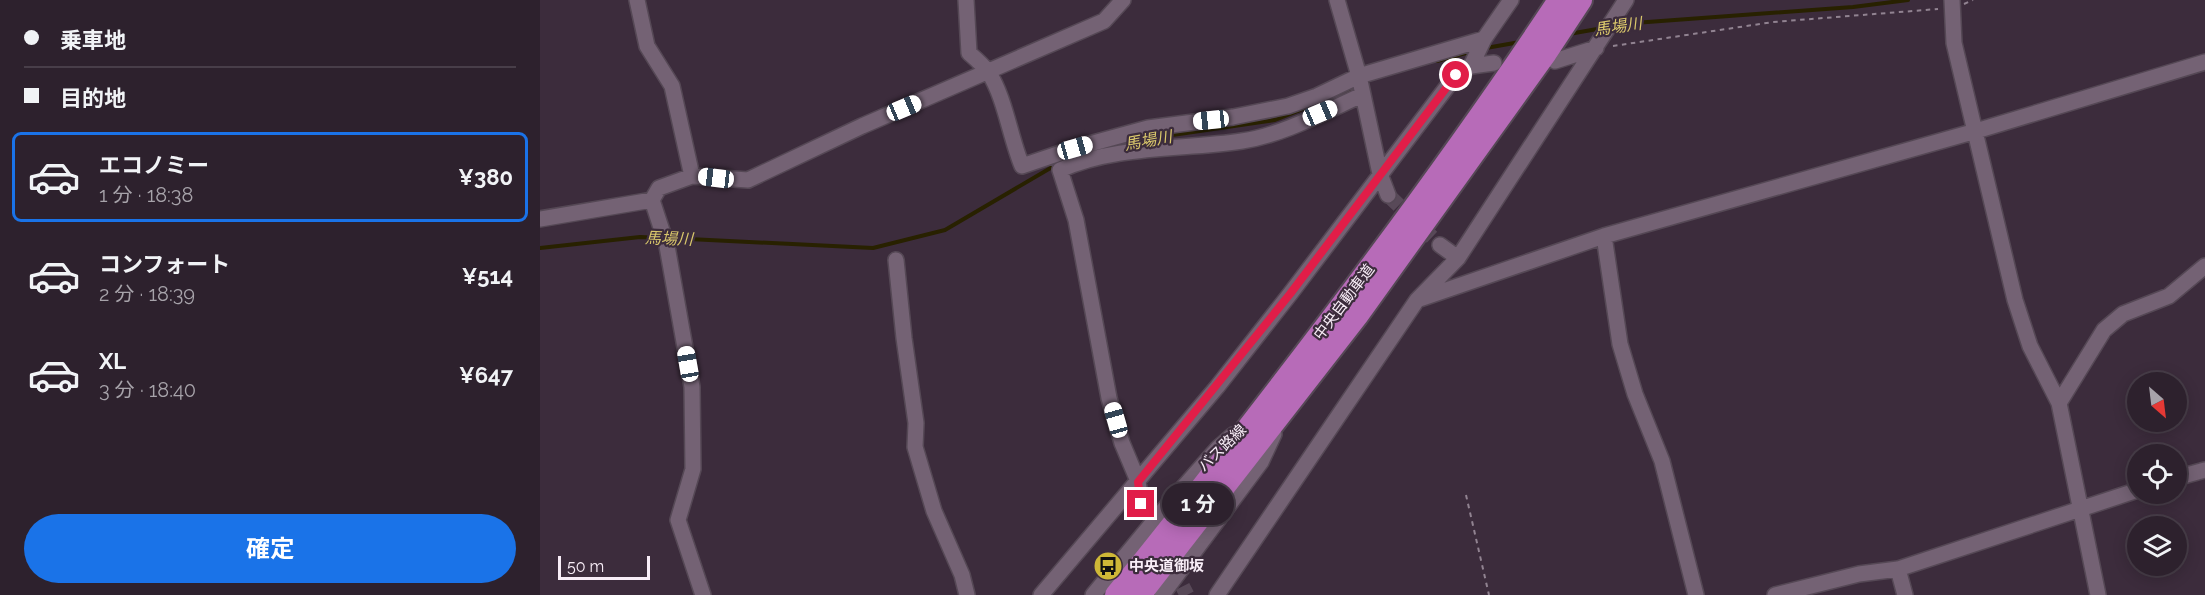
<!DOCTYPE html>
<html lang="ja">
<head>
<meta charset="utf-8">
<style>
	:root { --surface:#2d212d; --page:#392e39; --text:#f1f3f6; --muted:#a7a3aa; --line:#483e49; --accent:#1a73e8 }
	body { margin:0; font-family:Raleway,"Noto Sans JP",sans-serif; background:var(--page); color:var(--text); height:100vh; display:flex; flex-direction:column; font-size:22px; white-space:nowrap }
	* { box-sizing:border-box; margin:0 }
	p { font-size:20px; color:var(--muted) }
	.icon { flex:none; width:33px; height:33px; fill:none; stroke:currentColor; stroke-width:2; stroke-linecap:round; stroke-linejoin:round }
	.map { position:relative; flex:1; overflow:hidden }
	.panel { display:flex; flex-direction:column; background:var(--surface); width:540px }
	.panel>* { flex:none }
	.guide { display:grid; align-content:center; height:132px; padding:0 24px; background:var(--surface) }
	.needle { width:39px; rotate:152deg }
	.tools { position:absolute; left:1587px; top:372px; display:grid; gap:12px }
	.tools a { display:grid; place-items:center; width:60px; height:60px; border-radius:50%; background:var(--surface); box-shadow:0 3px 15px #0003,0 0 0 2px var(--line); font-size:30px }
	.scale { position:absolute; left:18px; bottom:15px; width:92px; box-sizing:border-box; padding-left:6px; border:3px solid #f8edf7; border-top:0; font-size:16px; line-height:21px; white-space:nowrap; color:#f8edf7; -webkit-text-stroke:4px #3c2c3c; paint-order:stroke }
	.end { position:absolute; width:27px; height:27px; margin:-14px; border:8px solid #e11d48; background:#fff; box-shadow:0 0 0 3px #fff }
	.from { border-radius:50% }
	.bubble { position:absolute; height:42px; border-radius:21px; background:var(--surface); box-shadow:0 3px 15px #0003,0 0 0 2px var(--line); font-size:20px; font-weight:700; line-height:42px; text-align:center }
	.car { position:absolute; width:18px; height:36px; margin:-18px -9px; border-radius:8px; box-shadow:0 0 4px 2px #0007; background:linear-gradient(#fff 24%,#345 0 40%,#fff 0 76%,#345 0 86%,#fff 0) }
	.guide b { display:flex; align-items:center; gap:21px; height:57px; font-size:22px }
	.guide b+b { border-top:2px solid var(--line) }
	.guide i { width:15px; height:15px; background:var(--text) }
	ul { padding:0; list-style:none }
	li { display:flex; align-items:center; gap:18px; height:90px; margin:0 12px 9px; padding:0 12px; border:3px solid transparent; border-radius:9px }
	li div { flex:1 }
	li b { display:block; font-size:22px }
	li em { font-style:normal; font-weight:700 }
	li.current { border-color:var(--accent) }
	li>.icon { width:54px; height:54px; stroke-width:1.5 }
	.cta { display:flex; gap:12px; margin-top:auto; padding:12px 24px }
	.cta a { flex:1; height:69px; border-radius:36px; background:var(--accent); color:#fff; font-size:24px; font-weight:700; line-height:69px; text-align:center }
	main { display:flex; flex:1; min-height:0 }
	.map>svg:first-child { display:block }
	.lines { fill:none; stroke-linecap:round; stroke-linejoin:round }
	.stream { stroke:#282100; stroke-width:4 }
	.minor-tunnel { stroke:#584958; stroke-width:15; stroke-dasharray:15 8; stroke-linecap:butt }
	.minor-casing { stroke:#554855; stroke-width:18 }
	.highway-casing { stroke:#554855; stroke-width:26 }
	.path { stroke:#918391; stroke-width:2; stroke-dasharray:4.5 4.5; stroke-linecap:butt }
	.minor { stroke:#746274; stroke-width:15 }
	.highway { stroke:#b76bb8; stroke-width:22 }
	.route { stroke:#e11d48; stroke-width:8 }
	.labels { text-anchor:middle; stroke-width:4.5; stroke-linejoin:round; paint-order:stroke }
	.street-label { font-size:15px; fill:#f8edf7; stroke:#3c2c3c }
	.poi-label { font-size:15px; font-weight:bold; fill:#f8edf7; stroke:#3c2c3c; text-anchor:start }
	.water-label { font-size:16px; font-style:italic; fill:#d9c76b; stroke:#3c2c3c }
</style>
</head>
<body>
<main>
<section class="panel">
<div class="guide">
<b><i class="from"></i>乗車地</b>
<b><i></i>目的地</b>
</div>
<ul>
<li class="current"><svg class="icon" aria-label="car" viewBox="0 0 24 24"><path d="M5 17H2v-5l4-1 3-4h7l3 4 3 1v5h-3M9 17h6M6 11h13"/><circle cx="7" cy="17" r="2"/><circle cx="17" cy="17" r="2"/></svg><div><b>エコノミー</b><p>1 分 · 18:38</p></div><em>¥380</em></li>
<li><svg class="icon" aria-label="car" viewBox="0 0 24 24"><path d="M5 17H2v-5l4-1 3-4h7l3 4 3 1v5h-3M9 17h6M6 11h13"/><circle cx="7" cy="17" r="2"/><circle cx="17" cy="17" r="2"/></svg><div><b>コンフォート</b><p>2 分 · 18:39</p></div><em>¥514</em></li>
<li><svg class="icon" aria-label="car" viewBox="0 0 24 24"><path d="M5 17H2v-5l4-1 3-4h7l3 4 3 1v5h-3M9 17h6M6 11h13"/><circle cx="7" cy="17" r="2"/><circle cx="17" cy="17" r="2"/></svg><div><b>XL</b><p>3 分 · 18:40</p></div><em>¥647</em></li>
</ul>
<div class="cta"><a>確定</a></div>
</section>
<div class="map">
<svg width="1665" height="595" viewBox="0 0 1665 595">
	<rect width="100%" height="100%" fill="#3c2c3c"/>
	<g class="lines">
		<path class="stream" d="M1076 26 1094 23 1313 7 1368 0
			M1029 34 1063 28
			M946 48 980 42
			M897 61 933 51
			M797 94 818 86
			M562 148 598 140 735 120 763 109
			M129 238 333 248 405 230 531 156
			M0 248 100 237 122 238"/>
		<path class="minor-tunnel" d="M848 195 900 245
			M632 566 647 595"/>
		<g class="minor-casing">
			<path id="minor" d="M97 0 107 46 132 86 152 176
				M426 0 429 53C436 59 444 66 449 73 465 98 470 137 482 166L535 148 608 128 693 117 748 106 777 96 819 76 944 39
				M797 0 819 76 840 174 848 195
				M1412 0 1414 43 1475 300 1490 346 1519 403 1558 595
				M1015 61 1056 48
				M931 66 954 63
				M0 219 112 200
				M1064 236 1080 344 1095 394 1122 461 1156 595
				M900 245 918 258
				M356 260 364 338 376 423 375 447 394 511 422 575 427 595
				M877 300 1064 236 1436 131 1665 62
				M1519 403 1564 330 1583 314 1629 296 1665 266
				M1636 478 1665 470
				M601 504 598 481 582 443 569 398 536 220 520 170C576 145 642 150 702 141 743 135 784 112 822 95
				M1358 569 1365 595
				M163 595 138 520 153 469 152 387 127 246 112 200 119 188 152 176 208 180 322 126 564 21 583 0
				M501 595 677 387 750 294 916 75 931 66 944 39 971 0
				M553 595 619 515 678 448 693 435
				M622 595 721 462 734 434
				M677 595 877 300 918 258 1086 0
				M1235 595 1319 574 1358 569 1598 490"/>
		</g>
		<g class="highway-casing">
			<path id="highway" d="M576 595C628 532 678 467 728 402 829 271 928 138 1019 0
				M600 595 817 316 1006 53 1041 0"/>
		</g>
		<path class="path" d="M1424 4 1433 0
			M1073 46 1233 22 1398 9
			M926 495 949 595"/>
		<use href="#minor" class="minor"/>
		<use href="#highway" class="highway"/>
	</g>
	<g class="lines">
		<path class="route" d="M601 504 598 482 750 294 916 75"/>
	</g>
	<defs>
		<g id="bus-disc" transform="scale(1.5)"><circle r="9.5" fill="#cfb837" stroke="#3c2c3c"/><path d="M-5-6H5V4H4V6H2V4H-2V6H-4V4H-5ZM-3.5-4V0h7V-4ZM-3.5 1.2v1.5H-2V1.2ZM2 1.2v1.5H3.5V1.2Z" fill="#111"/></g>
	</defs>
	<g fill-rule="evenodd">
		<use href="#bus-disc" x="568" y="566"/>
	</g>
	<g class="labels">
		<g class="street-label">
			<text transform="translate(804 302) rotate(-53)" y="5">中央自動車道</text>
			<text transform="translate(682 448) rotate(-44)" y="5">バス路線</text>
		</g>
		<g class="poi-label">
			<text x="589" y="571">中央道御坂</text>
		</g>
		<g class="water-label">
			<text transform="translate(1078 26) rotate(-8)" y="6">馬場川</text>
			<text transform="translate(608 140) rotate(-10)" y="6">馬場川</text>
			<text transform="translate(129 238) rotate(2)" y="6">馬場川</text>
		</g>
	</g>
</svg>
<div class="tools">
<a><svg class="needle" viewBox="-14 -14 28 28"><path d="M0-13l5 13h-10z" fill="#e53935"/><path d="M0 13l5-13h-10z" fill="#a7a3aa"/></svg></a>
<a><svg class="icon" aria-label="locate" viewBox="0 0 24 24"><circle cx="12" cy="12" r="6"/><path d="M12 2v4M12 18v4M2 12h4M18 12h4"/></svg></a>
<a><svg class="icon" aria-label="layers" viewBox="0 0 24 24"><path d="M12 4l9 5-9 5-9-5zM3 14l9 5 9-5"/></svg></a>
</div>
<div class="scale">50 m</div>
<i class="end from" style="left:916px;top:75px"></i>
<i class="end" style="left:601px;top:504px"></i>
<div class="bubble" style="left:622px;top:483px;width:72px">1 分</div>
<i class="car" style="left:364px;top:108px;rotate:67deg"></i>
<i class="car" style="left:780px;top:113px;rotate:67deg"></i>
<i class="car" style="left:671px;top:120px;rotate:264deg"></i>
<i class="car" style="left:535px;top:148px;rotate:74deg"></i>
<i class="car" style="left:176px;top:178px;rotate:277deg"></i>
<i class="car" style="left:148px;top:364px;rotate:350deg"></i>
<i class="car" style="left:576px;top:420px;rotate:344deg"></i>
</div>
</main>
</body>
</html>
